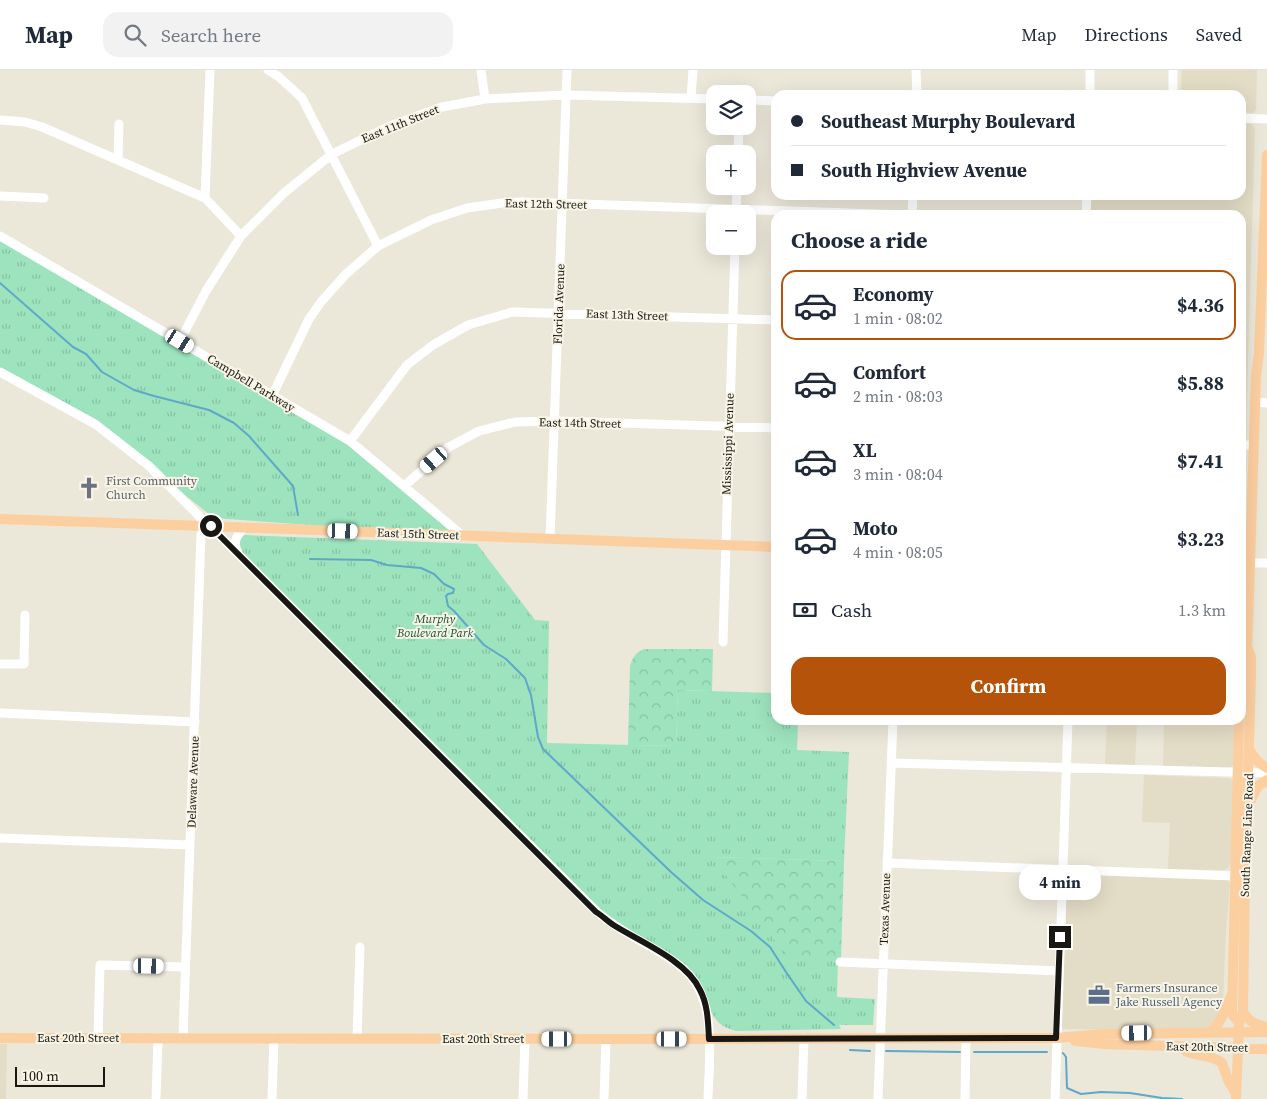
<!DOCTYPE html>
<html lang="en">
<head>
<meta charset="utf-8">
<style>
	:root { --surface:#fff; --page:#f2f2f3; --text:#1f2937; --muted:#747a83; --line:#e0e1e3; --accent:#b45309 }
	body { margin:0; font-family:"Source Serif 4",serif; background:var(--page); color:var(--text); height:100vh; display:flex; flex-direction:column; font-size:19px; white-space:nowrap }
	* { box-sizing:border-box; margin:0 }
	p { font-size:16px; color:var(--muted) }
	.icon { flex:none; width:28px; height:28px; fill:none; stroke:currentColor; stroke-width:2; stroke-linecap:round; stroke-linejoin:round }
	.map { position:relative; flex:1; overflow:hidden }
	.details { position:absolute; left:771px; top:140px; width:475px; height:515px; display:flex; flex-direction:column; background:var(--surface); border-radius:15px; box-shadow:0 5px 20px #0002 }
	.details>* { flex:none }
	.hud { position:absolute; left:771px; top:20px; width:475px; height:110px; border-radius:15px; box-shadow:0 5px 20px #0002; display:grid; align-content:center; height:110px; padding:0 20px; background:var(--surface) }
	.buttons { position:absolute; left:706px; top:15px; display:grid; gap:10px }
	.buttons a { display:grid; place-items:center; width:50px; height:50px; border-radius:10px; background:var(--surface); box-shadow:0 5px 20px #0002; font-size:25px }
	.scale { position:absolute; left:15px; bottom:12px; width:90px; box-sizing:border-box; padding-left:5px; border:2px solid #181712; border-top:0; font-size:14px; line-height:18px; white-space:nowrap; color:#181712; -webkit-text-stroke:4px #f9f5e6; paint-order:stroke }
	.end { position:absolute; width:22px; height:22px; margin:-11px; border:6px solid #181712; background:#fff; box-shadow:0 0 0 2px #fff }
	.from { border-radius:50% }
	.bubble { position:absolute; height:35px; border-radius:15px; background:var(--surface); box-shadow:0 5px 20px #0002; font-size:16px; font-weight:700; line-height:35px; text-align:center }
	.car { position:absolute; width:15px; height:30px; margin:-15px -8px; border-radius:6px; box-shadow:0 0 4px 1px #0007; background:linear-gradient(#fff 24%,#345 0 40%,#fff 0 76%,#345 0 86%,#fff 0) }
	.hud b { display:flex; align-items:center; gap:18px; height:48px; font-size:19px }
	.hud b+b { border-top:1px solid var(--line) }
	.hud i { width:12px; height:12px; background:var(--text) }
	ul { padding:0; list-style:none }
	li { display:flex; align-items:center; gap:15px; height:70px; margin:0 10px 8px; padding:0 10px; border:2px solid transparent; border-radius:15px }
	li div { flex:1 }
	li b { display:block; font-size:19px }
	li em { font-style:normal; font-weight:700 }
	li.on { border-color:var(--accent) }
	li>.icon { width:45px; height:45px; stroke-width:1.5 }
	h2 { padding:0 20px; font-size:22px; line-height:60px }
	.pay { display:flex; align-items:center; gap:12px; height:55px; padding:0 20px; font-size:19px }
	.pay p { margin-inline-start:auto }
	.primary-button { display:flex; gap:10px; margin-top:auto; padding:10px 20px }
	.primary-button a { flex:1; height:58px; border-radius:15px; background:var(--accent); color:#fff; font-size:20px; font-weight:700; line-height:58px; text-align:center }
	header { display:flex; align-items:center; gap:30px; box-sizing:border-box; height:70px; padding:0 25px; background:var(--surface); border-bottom:1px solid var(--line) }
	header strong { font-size:24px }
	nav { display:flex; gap:28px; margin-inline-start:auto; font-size:18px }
	.search { width:350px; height:45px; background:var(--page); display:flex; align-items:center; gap:12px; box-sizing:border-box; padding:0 18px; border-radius:15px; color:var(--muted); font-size:19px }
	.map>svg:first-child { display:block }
	.built { fill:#e3ddc7 }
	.grass { fill:url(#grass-tufts) }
	.forest { fill:url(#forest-crowns) }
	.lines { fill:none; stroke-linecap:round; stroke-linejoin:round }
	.stream { stroke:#5fa8c9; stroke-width:2 }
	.minor { stroke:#fff; stroke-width:9 }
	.major { stroke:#fccfa0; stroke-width:10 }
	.route { stroke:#181712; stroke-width:6 }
	.labels { text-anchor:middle; stroke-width:4; stroke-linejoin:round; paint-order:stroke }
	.street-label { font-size:12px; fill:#181712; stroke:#f9f5e6 }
	.worship-label { font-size:12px; fill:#5b616d; stroke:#f9f5e6; text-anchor:start }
	.park-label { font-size:12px; font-style:italic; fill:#184f37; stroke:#f9f5e6 }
	.service-label { font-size:12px; fill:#4e5e75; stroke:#f9f5e6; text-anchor:start }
</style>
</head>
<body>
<header>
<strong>Map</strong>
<div class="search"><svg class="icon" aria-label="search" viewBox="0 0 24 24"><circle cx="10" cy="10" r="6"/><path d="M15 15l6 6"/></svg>Search here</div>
<nav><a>Map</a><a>Directions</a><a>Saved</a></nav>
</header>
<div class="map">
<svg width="1267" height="1029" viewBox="0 0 1267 1029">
	<defs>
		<pattern id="grass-tufts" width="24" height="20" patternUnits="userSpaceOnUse" patternTransform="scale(1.25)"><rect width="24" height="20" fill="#9de3be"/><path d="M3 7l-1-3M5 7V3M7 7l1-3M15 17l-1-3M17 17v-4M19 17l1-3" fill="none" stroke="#86c2a2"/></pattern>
		<pattern id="forest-crowns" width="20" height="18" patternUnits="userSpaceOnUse" patternTransform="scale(1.25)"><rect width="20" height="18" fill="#9de3be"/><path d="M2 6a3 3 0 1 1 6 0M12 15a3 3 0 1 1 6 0" fill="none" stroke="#86c2a2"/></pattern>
	</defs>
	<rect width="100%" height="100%" fill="#ebe7d9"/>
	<path class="built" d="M1182 0H1257L1256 40 1253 43 1241 42V25H1181Z
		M1241 53 1252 54 1255 59 1244 425 1241 437V145H1090L1091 125H1241Z
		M1141 650H1236L1234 694 1233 696 1228 698H1186L1163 697 1164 654 1141 652Z
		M1107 651 1137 652 1135 696 1105 695Z
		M1144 705 1229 708 1234 711 1231 793 1228 798 1224 800 1168 799 1170 753 1142 752Z
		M1072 803 1228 810 1230 814 1226 863 1223 930 1219 950 1210 959 1151 960 1063 959 1061 954 1067 807 1068 805Z
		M0 974H7L6 1029H0Z"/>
	<path class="grass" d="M0 166 350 371 463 466 214 448 95 354 0 302Z
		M244 465 477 474 535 550 549 551 547 673 676 676 678 620 776 623V650H798L797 680 849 682 844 791 713 787 838 889 837 927 875 929 873 955H839L841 959 737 961C708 955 711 934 699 913L609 848 239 479V467Z"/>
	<path class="forest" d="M644 579H713L712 621 678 620 676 676 628 675 630 596C633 587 635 583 644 579Z
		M712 787 844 791 841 889 787 887Z"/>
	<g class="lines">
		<path class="stream" d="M0 213 73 277 86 284 102 302 134 320 154 326 209 340 234 353 249 366 293 416 298 445
			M310 489 371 490 387 495 421 498 434 504 444 514 454 519 453 523 448 524 446 526 448 536 454 541 484 575 506 589 525 608 531 625 538 667 543 679 671 802 703 830 751 861 770 877 786 902 806 931 834 955
			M850 980 870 981
			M886 981 960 982
			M974 982H1047
			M1063 983 1066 987 1067 1018 1081 1024 1101 1022 1130 1023 1162 1028 1182 1029"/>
		<path class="minor" d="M268 0 279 7 302 28 378 176
			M481 0 485 29
			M916 0 917 25
			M1090 25V0
			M1173 25V0
			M691 28 693 0
			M748 30 776 31
			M1241 48 1267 49
			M0 50 25 52 42 57 205 128 241 166
			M738 84 739 56
			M118 89 119 54
			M0 126 44 128
			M205 128 210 0
			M736 143 737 116
			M912 145 913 125
			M1086 145 1087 125
			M0 166 350 371 463 466
			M180 271 206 221 241 166 284 123 332 84 390 56 442 37 485 29 566 25 715 29
			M0 302 95 354 149 396 199 446 204 456 219 465 597 842C602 845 606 850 612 853 633 869 659 879 680 896 719 926 709 986 708 1029
			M272 326 309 249 321 232 345 205 378 176 431 150 467 138 502 133 523 132 908 145
			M1255 332 1267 333
			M350 371 407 295 433 275 468 255 512 242 776 250
			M1241 375H1254
			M404 416 449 377 479 361 515 352 555 351 776 358
			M550 469 567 0
			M238 482C232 472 237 466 244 457
			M1250 493H1267
			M723 572 735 176
			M0 594H24L25 545
			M0 643 195 652
			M891 693 1267 703
			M0 768 190 775
			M887 793 1235 806
			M840 892 1059 901
			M98 968 100 895 185 897
			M183 968 201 465 204 456
			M357 968 360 877
			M156 1029 158 968
			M272 1029 274 968
			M523 1029 525 969
			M604 1029 606 969
			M802 1029 804 968
			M878 1029 893 650
			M965 1029 966 968
			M1055 1029 1068 650"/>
		<path class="major" d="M0 449 204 456 776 477
			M1241 472 1250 456
			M1241 592V587L1247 576 1248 556 1256 307 1259 283 1267 85
			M1249 679C1254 688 1258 693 1267 698
			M1250 732 1258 716 1267 710
			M1243 942C1250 953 1255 954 1267 957
			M1239 953 1232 944 1239 650
			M1208 963C1221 956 1225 939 1231 926
			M0 968 606 969 1057 968 1102 964 1267 962
			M1075 971 1105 974 1267 979
			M1186 981C1197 987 1211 984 1222 993L1228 1010 1236 1024
			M1236 1029 1239 953 1242 948 1243 942 1245 807 1251 605V587L1247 576"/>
	</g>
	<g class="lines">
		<path class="route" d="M211 456H204L219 465 596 842C603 846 608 852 615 856 641 872 687 891 700 920 708 935 708 952 709 969L1056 968 1060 867"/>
	</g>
	<defs>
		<g id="church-bare" transform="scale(1.725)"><path d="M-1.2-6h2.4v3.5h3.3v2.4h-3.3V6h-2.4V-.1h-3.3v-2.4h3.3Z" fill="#6b7280" stroke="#f9f5e6" stroke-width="2.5" paint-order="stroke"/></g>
		<g id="office-bare" transform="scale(1.725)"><path d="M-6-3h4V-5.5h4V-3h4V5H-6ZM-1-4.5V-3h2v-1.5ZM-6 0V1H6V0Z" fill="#5c6f8a" stroke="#f9f5e6" stroke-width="2.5" paint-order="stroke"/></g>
	</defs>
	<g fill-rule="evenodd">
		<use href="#church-bare" x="89" y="418"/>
		<use href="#office-bare" x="1099" y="925"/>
	</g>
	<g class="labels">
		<g class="street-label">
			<text transform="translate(400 54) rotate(-22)" y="4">East 11th Street</text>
			<text transform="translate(546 134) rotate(1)" y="4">East 12th Street</text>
			<text transform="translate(559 234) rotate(-88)" y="4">Florida Avenue</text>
			<text transform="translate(627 245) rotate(2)" y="4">East 13th Street</text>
			<text transform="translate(251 313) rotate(31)" y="4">Campbell Parkway</text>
			<text transform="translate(580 353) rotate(1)" y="4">East 14th Street</text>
			<text transform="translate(728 374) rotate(-88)" y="4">Mississippi Avenue</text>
			<text transform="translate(418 464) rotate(2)" y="4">East 15th Street</text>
			<text transform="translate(193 712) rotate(-88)" y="4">Delaware Avenue</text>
			<text transform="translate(1247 765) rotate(-88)" y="4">South Range Line Road</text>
			<text transform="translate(885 839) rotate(-88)" y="4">Texas Avenue</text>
			<text x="78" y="972">East 20th Street</text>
			<text x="483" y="973">East 20th Street</text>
			<text transform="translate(1207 977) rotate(1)" y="4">East 20th Street</text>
		</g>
		<g class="worship-label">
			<text x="106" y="415">First Community<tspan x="106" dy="14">Church</tspan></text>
		</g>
		<g class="park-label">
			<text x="435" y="553">Murphy<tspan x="435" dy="14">Boulevard Park</tspan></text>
		</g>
		<g class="service-label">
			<text x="1116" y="922">Farmers Insurance<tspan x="1116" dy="14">Jake Russell Agency</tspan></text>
		</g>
	</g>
</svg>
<div class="buttons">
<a><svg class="icon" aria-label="layers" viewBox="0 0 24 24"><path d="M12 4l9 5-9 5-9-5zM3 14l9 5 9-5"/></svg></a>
<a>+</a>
<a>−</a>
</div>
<div class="scale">100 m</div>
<i class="end from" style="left:211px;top:456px"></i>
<i class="end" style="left:1060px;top:867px"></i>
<div class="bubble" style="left:1019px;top:795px;width:82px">4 min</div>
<i class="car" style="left:180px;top:271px;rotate:121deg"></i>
<i class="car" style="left:434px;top:390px;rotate:229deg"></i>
<i class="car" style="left:343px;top:461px;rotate:92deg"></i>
<i class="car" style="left:149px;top:896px;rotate:91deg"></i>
<i class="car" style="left:1137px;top:963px;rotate:269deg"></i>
<i class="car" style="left:557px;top:969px;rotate:270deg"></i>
<i class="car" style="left:672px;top:969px;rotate:90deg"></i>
<div class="hud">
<b><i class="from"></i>Southeast Murphy Boulevard</b>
<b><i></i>South Highview Avenue</b>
</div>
<section class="details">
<h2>Choose a ride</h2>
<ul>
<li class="on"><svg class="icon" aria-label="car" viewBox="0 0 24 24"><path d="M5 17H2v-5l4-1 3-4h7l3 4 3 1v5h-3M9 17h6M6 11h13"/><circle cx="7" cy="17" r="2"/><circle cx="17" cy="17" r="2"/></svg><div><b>Economy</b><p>1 min · 08:02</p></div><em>$4.36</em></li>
<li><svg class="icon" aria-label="car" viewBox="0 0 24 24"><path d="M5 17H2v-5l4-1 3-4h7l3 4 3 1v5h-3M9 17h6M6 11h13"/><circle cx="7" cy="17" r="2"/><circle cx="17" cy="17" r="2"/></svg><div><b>Comfort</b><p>2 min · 08:03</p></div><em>$5.88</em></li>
<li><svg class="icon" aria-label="car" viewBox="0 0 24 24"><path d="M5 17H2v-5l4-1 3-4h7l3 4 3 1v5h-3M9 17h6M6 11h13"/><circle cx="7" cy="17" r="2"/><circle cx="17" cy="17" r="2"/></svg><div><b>XL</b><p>3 min · 08:04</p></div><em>$7.41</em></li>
<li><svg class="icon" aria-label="car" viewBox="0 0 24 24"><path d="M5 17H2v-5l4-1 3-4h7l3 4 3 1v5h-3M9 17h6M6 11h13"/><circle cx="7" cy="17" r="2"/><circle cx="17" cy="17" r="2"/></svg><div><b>Moto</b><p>4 min · 08:05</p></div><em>$3.23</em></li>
</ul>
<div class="pay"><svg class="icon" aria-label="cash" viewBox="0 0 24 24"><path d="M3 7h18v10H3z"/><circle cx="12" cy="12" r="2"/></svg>Cash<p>1.3 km</p></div>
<div class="primary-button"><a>Confirm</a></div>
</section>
</div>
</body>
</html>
